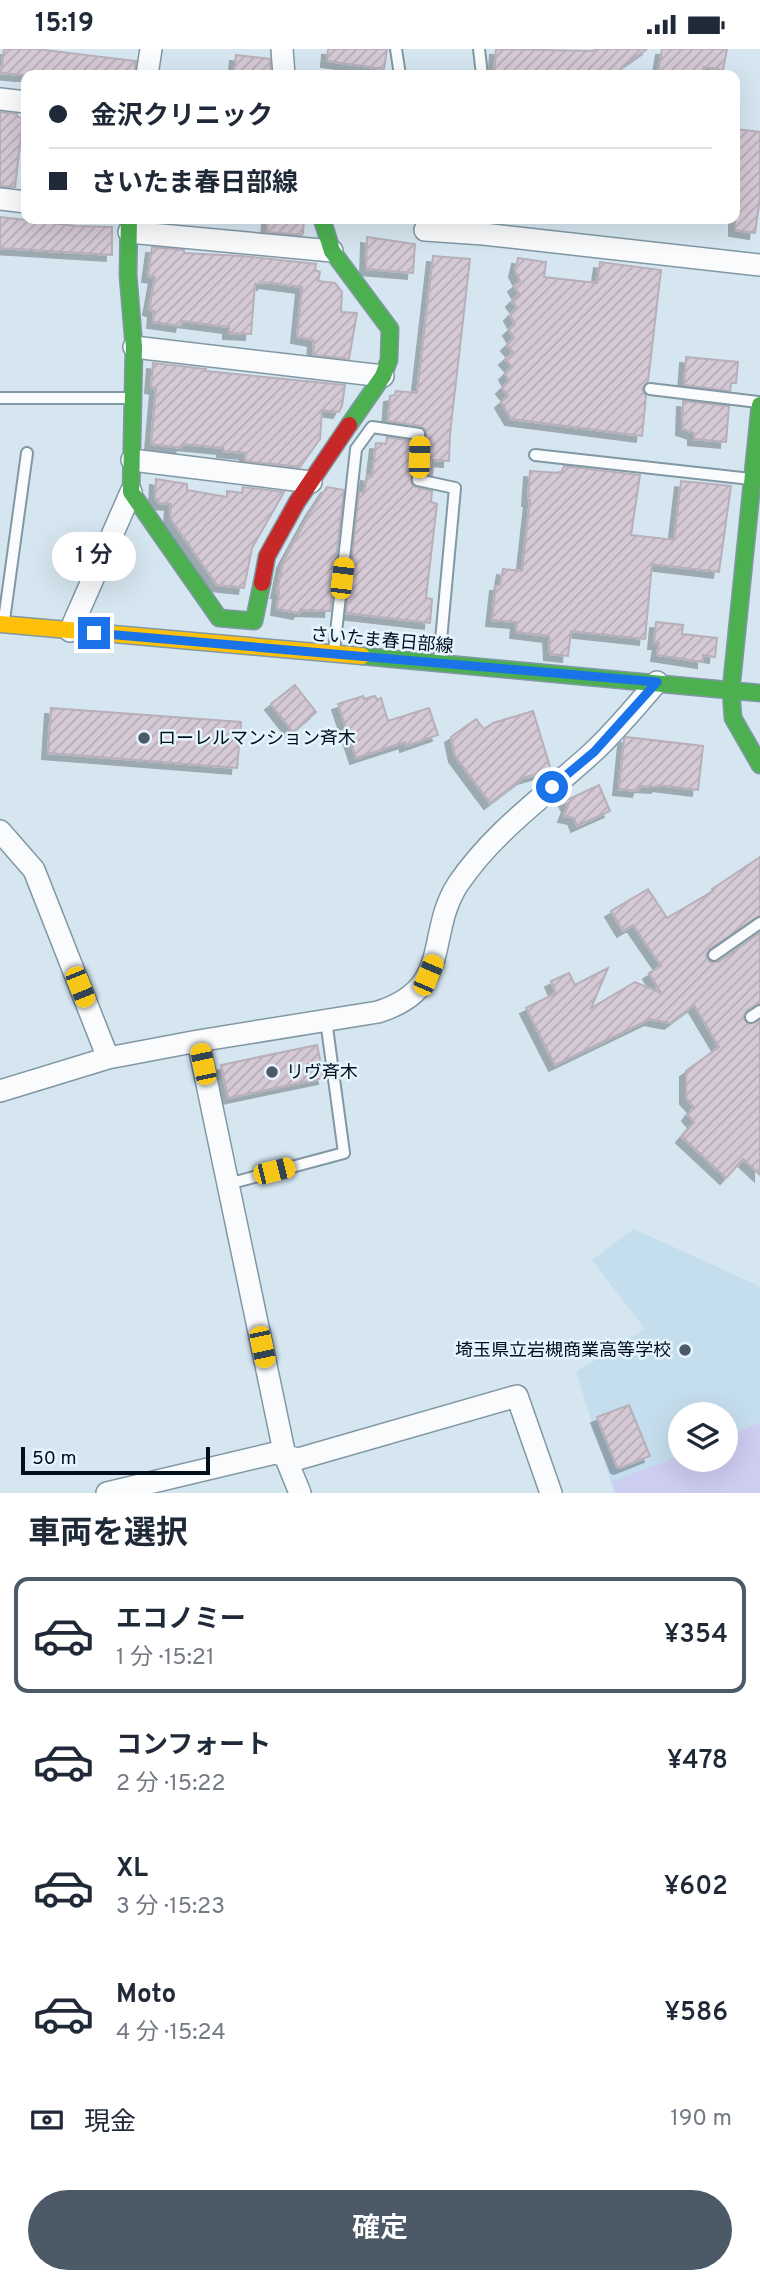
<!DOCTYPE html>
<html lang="ja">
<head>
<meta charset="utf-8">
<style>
	:root { --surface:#fff; --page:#f2f2f3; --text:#1f2937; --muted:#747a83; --line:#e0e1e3; --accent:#4b5a66 }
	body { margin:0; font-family:Overpass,"Noto Sans JP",sans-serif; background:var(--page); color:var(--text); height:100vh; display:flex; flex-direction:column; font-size:26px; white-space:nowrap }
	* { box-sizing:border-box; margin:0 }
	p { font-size:23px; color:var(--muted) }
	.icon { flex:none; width:38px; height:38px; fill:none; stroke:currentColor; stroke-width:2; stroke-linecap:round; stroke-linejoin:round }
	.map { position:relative; height:1444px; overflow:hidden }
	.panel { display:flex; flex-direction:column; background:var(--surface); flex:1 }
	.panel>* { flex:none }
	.guide { position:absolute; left:21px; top:21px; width:719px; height:154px; border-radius:14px; box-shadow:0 7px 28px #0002; display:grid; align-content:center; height:154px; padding:0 28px; background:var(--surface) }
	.buttons { position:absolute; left:668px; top:1353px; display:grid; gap:14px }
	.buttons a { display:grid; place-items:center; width:70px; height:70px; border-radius:50%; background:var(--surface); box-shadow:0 7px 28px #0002; font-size:35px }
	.scale { position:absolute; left:21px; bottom:18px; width:189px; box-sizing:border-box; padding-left:7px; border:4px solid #000f1c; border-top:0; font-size:19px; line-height:24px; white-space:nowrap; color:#000f1c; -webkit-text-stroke:5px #e5f4fd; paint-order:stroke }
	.end { position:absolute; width:32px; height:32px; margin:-16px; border:9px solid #1a73e8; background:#fff; box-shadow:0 0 0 4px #fff }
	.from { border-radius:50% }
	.bubble { position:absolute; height:49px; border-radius:24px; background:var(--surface); box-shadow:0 7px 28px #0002; font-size:23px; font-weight:600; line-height:49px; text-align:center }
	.car { position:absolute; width:21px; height:42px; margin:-21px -10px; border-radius:9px; box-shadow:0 0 5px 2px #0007; background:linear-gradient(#f5c518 24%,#345 0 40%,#f5c518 0 76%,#345 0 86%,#f5c518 0) }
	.guide b { display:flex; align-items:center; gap:24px; height:66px; font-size:26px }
	.guide b+b { border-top:2px solid var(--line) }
	.guide i { width:18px; height:18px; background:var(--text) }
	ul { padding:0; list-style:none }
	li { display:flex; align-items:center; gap:21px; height:116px; margin:0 14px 10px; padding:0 14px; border:4px solid transparent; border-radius:14px }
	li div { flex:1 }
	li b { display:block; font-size:26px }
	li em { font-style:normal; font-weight:600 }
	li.active { border-color:var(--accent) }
	li>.icon { width:63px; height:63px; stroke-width:1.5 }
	h2 { padding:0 28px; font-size:32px; line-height:84px }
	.pay { display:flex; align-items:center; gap:18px; height:77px; padding:0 28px; font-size:26px }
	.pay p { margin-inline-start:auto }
	.button { display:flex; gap:14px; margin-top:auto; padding:14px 28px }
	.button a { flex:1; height:80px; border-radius:42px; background:var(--accent); color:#fff; font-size:28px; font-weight:600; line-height:80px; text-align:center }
	.status { display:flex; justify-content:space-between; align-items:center; height:49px; padding:0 35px; background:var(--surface); direction:ltr }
	.status svg { height:19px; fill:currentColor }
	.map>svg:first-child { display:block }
	.built { fill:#c5deed; fill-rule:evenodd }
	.green { fill:#cecdf2 }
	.building { fill:url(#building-hatch); stroke:#b7afba; stroke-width:2; filter:url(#shadow) }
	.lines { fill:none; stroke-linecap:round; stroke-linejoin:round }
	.lane-casing { stroke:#8098a4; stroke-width:14 }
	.street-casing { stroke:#8098a4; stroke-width:24 }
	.fast-casing { stroke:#8098a4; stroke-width:19 }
	.slow-casing { stroke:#8098a4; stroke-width:19 }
	.jam-casing { stroke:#8098a4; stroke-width:19 }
	.lane { stroke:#f9fbfd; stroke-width:10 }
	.street { stroke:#f9fbfd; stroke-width:21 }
	.fast { stroke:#4caf50; stroke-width:16 }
	.slow { stroke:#ffc107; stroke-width:16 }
	.jam { stroke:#c62828; stroke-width:16 }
	.route { stroke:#1a73e8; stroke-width:9 }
	.poi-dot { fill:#4b5a66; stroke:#e5f4fd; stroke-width:2.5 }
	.labels { text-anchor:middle; stroke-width:5; stroke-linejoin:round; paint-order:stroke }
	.street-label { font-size:18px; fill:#000f1c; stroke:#e5f4fd }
	.poi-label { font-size:18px; fill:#000f1c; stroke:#e5f4fd; text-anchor:start }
</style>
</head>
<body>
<div class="status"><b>15:19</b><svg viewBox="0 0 49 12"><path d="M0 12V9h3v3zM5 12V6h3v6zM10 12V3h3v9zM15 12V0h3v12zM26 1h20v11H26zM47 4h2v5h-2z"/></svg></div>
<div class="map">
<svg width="760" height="1444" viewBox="0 0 760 1444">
	<defs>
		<pattern id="building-hatch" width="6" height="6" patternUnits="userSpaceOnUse" patternTransform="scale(1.75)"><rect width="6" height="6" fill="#d5c9d5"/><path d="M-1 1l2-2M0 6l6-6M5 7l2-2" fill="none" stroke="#b5abb6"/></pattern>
		<filter id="shadow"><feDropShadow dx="-6" dy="6" stdDeviation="0" flood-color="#0004"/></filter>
	</defs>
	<rect width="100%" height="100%" fill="#d6e6f0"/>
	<path class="built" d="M634 1180 757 1236 760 1240V1444H614L576 1323 645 1280 592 1211ZM681 1365H726V1410H681Z"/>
	<path class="green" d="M760 1374V1444H616L612 1433 681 1406V1410H726V1388Z"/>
	<path class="building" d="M4 0H36L136 12 134 26H21L1 24Z
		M328 0H387L384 20 327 12Z
		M496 0 593 2 595 0H647L623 17 616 26H494Z
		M662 0H727L723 21 704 18 702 26H670L658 24Z
		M236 6 270 10 271 26H234Z
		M0 63 17 65 18 68 23 69 15 138 0 137Z
		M735 80 760 83V149L755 184 735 181Z
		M0 168 76 177 112 178V206L0 199Z
		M268 170H304L303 184 302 186 267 183Z
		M367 188 415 195 413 224 366 220Z
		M152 198 184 201V204L243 207 316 215 315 221 320 223 318 232 335 234 342 243 341 263 357 264 349 310 313 306 314 291 297 288 302 238 264 233 263 235H255L251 285 229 284V278L182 272 181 277 153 273 154 262 149 260 155 228 148 227Z
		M433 207 470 210 450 385 449 412 433 411 432 426 426 425V381L420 377 388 372 390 347 395 346 396 342 417 344Z
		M518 209 546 213 544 228 597 234 600 213 661 221 648 332 642 340 646 347 642 387 511 370 501 353 508 347 502 339 509 332 505 325 512 318 505 310 513 303 507 296 514 289 509 281 515 275 510 266 517 259 512 252 519 245 514 237 520 232 515 222Z
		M686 308 738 313 736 334H731L730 342 684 336Z
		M153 314 206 320 205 322 345 336 342 357 339 363 322 361 320 390 300 418 245 412 246 404 223 402V399L182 395 181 399 151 395 156 339 151 338Z
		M683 352 729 357 726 393 694 390V384L682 380Z
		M387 388 411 392V434L416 438 432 442 431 453 437 455 426 549 432 550 430 574 346 564 359 443 364 444 367 426 372 427 376 394 386 395Z
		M564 417 640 426 631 486 674 491 681 432 731 437 719 523 652 515 645 590 571 582 568 607 550 605 549 587 516 583 517 573 492 571 496 536H500L503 520 522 522 530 451H528L530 422 561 424Z
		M156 430 187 435V441L227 448V442L242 444 243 438 284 443 252 499 244 539 217 536 170 469 171 455 159 454 155 448Z
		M327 438 344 441 330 562 300 561 299 564 277 560 279 543H277L283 513 311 462Z
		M656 573 683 576 682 585 717 589 715 608 703 606V613L657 606 659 594H654Z
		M295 636 316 663 293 683 271 655Z
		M363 647 364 650 375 647 377 651 381 649 388 672 429 659 438 686 406 697 405 693 356 709 338 655Z
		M51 659 241 673 237 719 48 704Z
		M533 662 551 721 523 729 490 754 455 707 451 688 476 670 484 680 493 674Z
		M626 688 703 697 698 741 658 736 657 738 640 737 638 742 619 740 624 691Z
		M599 736 610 762 577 777 574 769 564 767 568 757 565 752Z
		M760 808V866L710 900 706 906 710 913H718L760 884V954L747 961 743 968 748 975 760 971V1126L743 1110 726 1129 682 1088 694 1073 688 1066 694 1058 686 1049V1022L719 998 694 956 670 974 650 970 555 1016 526 959 556 944 551 932 569 924 575 936 608 919 591 959 635 933 661 944 649 924 661 917 633 876 623 882 611 862 648 840 667 869 713 842 712 840Z
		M317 996 324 1029 228 1049 221 1016Z
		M629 1356 650 1407 620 1419 617 1418 597 1368Z"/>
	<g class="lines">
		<g class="lane-casing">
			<path id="lane" d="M396 0 400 26
				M479 0 482 26
				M650 340 758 353
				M0 349H130
				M535 406 751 430
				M4 571 27 404
				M334 602 356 400 372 378 419 385 418 431 455 439 439 613
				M714 906 760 874
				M751 968 760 962
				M228 1135 344 1104 326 971"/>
		</g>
		<g class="street-casing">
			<path id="street" d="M282 0 284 26
				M147 26 151 0
				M0 50 26 53
				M0 150 26 153
				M425 181 483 185 760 216
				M129 183 332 202
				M134 298 383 327
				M132 411 311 433
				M70 582 131 443
				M0 782 34 821 108 1009
				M198 992 285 1407 300 1444
				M0 1042 108 1009 198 992 378 963C454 939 425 886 458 835 494 782 545 747 592 704 615 683 636 657 657 633
				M107 1444 275 1404 298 1410 517 1347 551 1444"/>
		</g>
		<g class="fast-casing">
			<path id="fast" d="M129 170 128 226 134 298 131 443 219 569 254 572 262 534
				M322 170 332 202 390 280 389 311 383 327 349 376
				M760 356 731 641 733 669 760 716
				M362 607 760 644"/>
		</g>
		<g class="slow-casing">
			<path id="slow" d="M0 575 362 607"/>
		</g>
		<g class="jam-casing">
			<path id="jam" d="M262 534 267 507 297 453 349 376"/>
		</g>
		<use href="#lane" class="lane"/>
		<use href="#street" class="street"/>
		<use href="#fast" class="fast"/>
		<use href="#slow" class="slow"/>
		<use href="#jam" class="jam"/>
	</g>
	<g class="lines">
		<path class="route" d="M94 584 657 633 594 703 552 738"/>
	</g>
	<g class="poi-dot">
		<circle cx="144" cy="689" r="7"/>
		<circle cx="272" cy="1023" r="7"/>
		<circle cx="685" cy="1301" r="7"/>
	</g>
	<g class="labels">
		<g class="street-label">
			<text transform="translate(382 591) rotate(5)" y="6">さいたま春日部線</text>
		</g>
		<g class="poi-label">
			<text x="158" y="695">ローレルマンション斉木</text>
			<text x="286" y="1029">リヴ斉木</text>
			<text x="671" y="1307" text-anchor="end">埼玉県立岩槻商業高等学校</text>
		</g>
	</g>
</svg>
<div class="buttons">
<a><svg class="icon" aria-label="layers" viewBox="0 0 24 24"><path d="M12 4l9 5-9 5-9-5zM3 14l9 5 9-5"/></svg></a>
</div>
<div class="scale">50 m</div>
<i class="end from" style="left:552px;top:738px"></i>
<i class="end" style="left:94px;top:584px"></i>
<div class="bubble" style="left:52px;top:483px;width:84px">1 分</div>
<i class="car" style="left:419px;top:408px;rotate:2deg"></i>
<i class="car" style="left:342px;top:529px;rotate:7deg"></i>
<i class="car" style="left:428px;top:926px;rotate:23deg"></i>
<i class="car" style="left:80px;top:938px;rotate:158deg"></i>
<i class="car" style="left:203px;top:1015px;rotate:348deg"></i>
<i class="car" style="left:274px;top:1122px;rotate:76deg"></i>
<i class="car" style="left:262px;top:1298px;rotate:168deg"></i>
<div class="guide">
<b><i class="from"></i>金沢クリニック</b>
<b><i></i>さいたま春日部線</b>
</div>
</div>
<section class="panel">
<h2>車両を選択</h2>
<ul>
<li class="active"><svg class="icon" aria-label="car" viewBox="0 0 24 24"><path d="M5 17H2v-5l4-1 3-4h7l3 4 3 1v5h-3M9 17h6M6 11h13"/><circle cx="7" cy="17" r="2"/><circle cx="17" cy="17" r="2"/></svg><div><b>エコノミー</b><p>1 分 · 15:21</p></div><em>¥354</em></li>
<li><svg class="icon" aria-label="car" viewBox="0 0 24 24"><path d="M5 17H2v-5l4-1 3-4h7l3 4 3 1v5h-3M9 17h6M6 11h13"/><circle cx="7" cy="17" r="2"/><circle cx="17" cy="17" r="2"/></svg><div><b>コンフォート</b><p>2 分 · 15:22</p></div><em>¥478</em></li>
<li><svg class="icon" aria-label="car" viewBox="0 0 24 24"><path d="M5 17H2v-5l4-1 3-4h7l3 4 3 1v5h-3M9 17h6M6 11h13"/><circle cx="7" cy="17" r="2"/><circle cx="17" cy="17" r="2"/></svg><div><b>XL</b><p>3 分 · 15:23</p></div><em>¥602</em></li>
<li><svg class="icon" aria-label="car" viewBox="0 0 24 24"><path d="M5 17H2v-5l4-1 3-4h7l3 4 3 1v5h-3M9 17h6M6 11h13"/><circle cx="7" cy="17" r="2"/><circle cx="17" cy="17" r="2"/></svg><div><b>Moto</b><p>4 分 · 15:24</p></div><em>¥586</em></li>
</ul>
<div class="pay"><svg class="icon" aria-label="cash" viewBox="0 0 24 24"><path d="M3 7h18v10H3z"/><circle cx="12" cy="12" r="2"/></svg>現金<p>190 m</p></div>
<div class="button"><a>確定</a></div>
</section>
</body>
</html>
